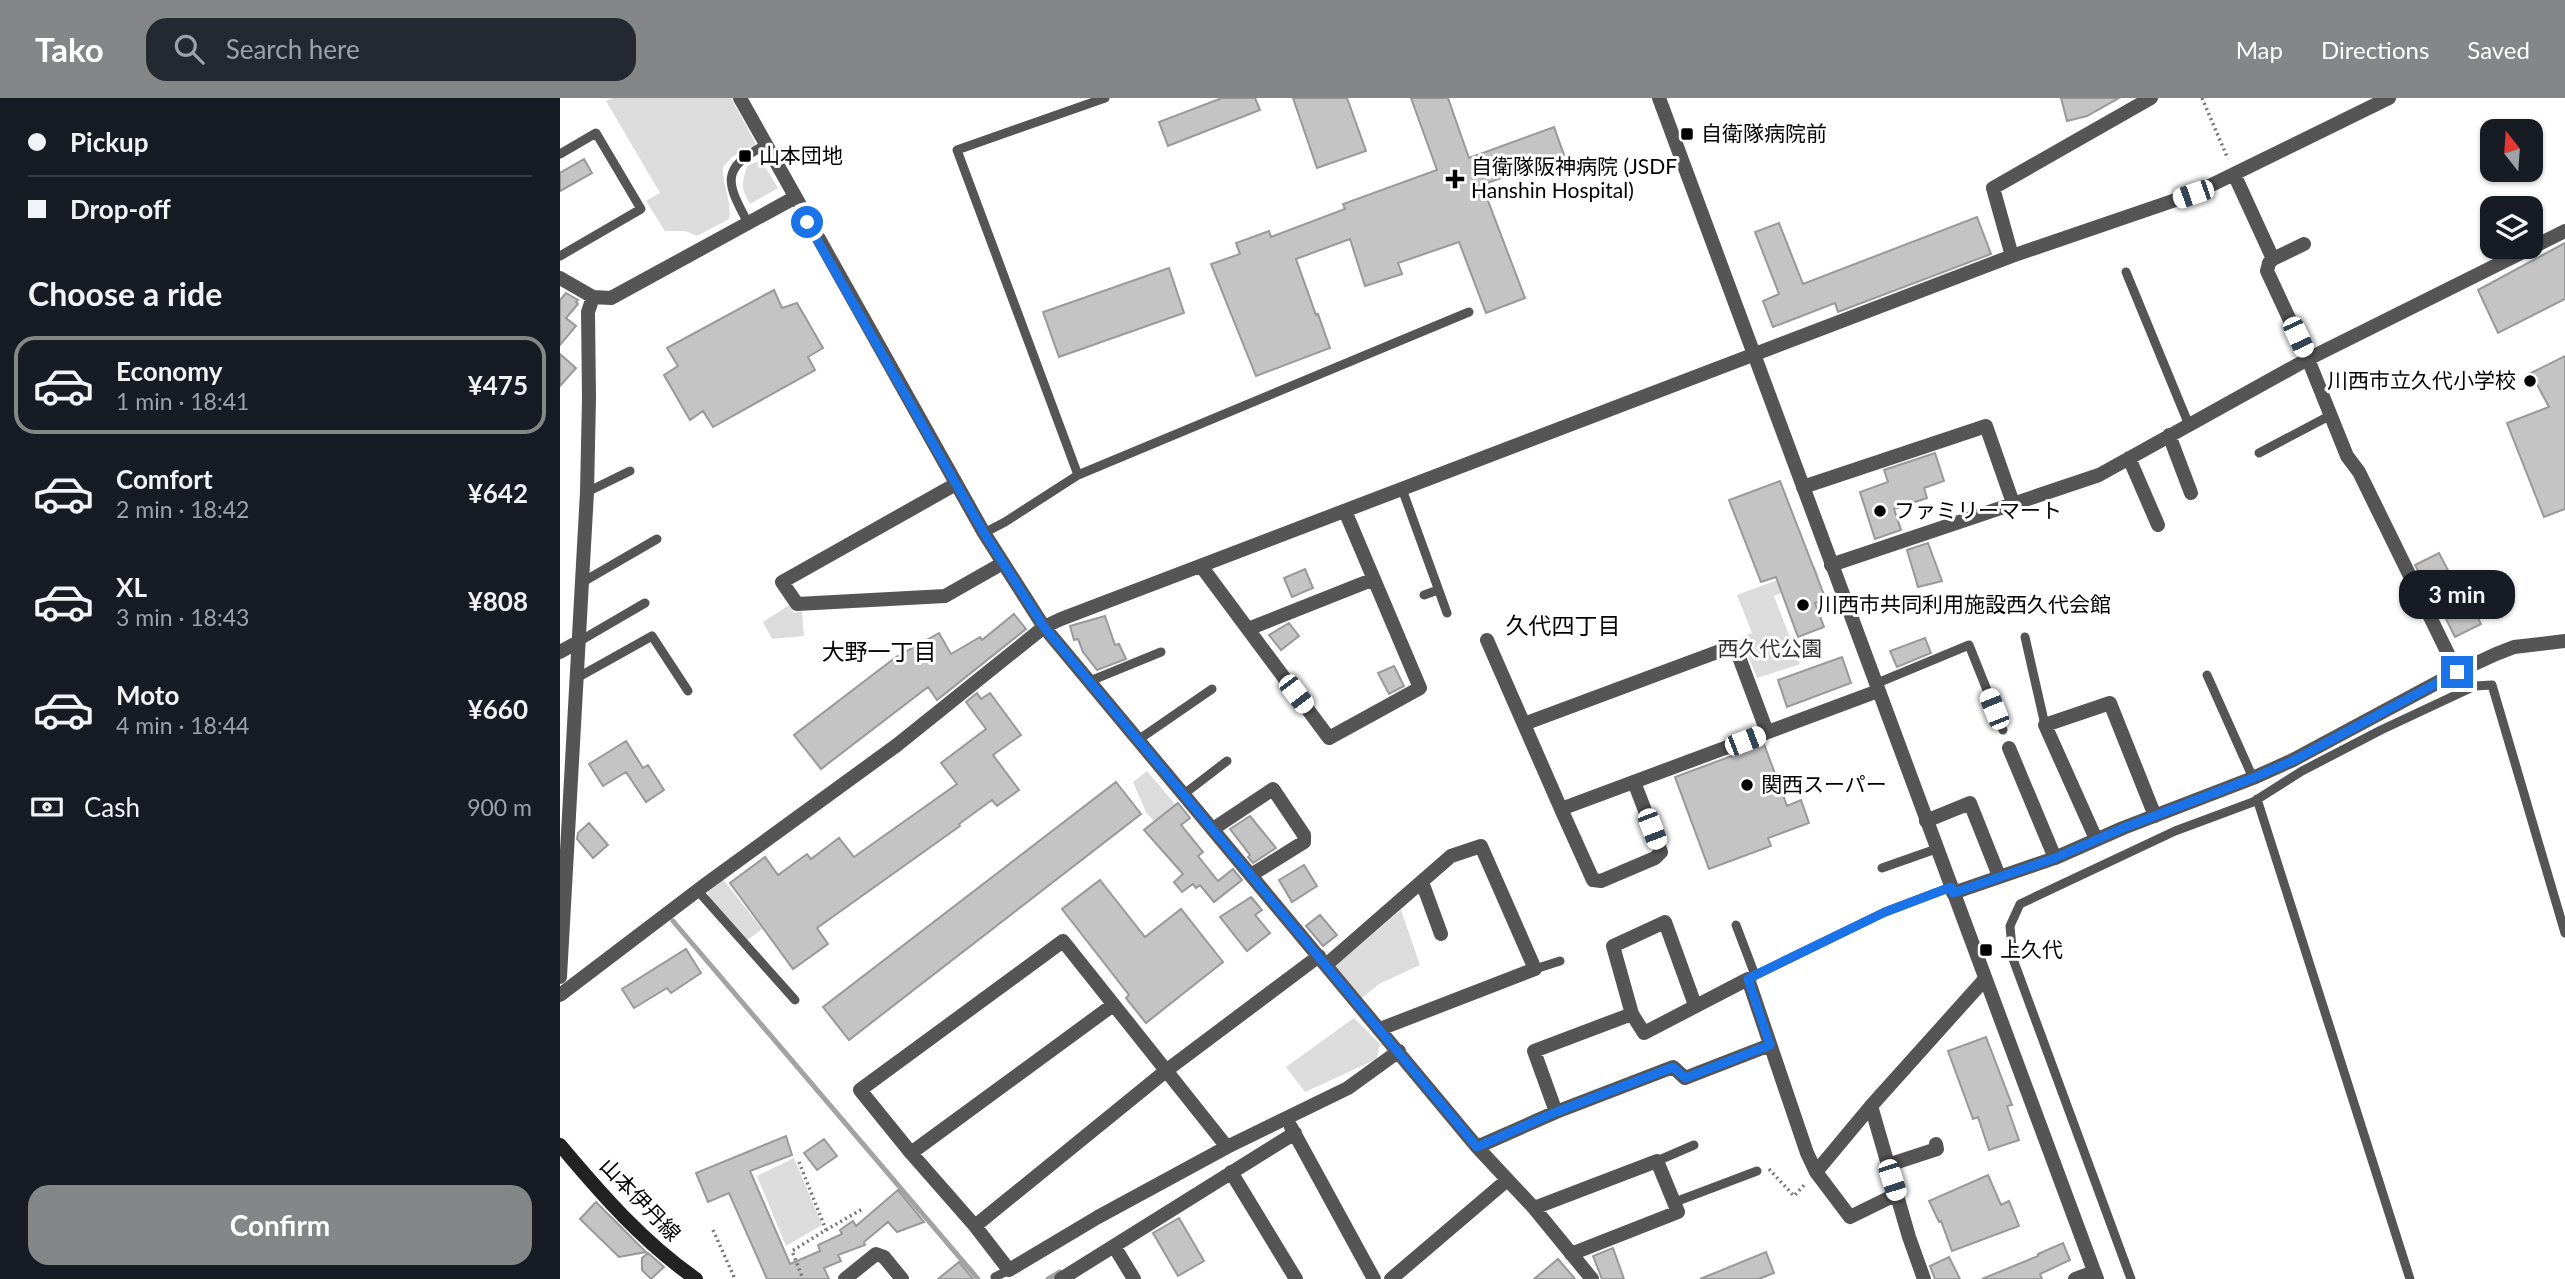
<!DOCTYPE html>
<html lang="en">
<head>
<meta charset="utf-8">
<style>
	:root { --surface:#171b24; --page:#242831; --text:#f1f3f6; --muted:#9ea1a6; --line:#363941; --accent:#858687 }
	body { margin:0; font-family:Lato,"Noto Sans JP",sans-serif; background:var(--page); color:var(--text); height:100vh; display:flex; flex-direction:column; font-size:26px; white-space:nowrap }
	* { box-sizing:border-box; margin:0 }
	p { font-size:23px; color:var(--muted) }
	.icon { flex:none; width:38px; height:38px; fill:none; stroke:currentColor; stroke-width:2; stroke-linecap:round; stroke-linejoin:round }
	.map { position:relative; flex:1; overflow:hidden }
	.side { display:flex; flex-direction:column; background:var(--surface); width:560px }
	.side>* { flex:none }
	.hud { display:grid; align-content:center; height:154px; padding:0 28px; background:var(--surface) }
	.needle { width:46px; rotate:343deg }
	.controls { position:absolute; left:1920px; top:21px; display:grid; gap:14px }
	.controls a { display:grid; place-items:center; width:63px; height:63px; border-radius:14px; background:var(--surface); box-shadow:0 2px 5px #0004; font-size:35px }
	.end { position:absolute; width:32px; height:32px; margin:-16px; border:9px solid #1a73e8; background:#fff; box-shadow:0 0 0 4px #fff }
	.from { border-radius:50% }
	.bubble { position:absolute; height:49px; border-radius:21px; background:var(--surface); box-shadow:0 2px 5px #0004; font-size:23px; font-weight:700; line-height:49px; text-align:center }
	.car { position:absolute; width:21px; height:42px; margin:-21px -10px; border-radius:9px; box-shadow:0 0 5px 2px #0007; background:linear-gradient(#fff 24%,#345 0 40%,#fff 0 76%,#345 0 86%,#fff 0) }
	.hud b { display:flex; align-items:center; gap:24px; height:66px; font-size:26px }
	.hud b+b { border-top:2px solid var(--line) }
	.hud i { width:18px; height:18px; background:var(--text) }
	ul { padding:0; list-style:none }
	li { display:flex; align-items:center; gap:21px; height:98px; margin:0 14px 10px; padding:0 14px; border:4px solid transparent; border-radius:21px }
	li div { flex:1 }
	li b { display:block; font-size:26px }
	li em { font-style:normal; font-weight:700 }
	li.active { border-color:var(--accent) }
	li>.icon { width:63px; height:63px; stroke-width:1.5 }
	h2 { padding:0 28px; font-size:32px; line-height:84px }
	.pay { display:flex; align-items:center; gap:18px; height:77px; padding:0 28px; font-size:26px }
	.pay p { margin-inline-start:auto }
	.action { display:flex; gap:14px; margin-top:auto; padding:14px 28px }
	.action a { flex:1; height:80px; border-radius:21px; background:var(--accent); color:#fff; font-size:28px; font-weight:700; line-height:80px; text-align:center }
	header { display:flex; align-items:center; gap:42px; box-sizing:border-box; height:98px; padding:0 35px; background:var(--accent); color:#fff }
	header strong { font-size:33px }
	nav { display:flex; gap:38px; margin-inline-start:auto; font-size:24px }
	.search { width:490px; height:63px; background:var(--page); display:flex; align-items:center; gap:18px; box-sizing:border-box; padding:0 24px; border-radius:21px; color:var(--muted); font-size:26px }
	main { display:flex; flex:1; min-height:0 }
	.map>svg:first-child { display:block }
	.green { fill:#dcdcdc }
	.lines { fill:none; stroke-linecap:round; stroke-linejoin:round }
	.stream { stroke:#a3a3a3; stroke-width:5 }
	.building { fill:#c4c4c4; stroke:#999; stroke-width:2 }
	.path { stroke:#777; stroke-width:3.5; stroke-dasharray:2 3.5; stroke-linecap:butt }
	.service { stroke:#555; stroke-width:9 }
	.minor { stroke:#555; stroke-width:14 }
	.tertiary { stroke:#555; stroke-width:14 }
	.secondary { stroke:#222; stroke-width:14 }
	.route { stroke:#1a73e8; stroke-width:9 }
	.poi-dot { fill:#000; stroke:#fff; stroke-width:2.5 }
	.labels { text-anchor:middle; stroke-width:6; stroke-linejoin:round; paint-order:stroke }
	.poi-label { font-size:21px; fill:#000; stroke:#fff; text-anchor:start }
	.park-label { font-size:21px; fill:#333; stroke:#fff }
	.street-label { font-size:21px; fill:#000; stroke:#fff }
	.neighbourhood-label { font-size:23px; fill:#000; stroke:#fff }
</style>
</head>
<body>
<header>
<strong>Tako</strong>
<div class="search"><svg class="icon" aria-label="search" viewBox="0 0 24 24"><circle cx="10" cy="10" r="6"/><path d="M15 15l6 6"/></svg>Search here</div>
<nav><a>Map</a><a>Directions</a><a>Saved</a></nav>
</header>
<main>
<section class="side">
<div class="hud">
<b><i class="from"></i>Pickup</b>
<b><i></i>Drop-off</b>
</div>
<h2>Choose a ride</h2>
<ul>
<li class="active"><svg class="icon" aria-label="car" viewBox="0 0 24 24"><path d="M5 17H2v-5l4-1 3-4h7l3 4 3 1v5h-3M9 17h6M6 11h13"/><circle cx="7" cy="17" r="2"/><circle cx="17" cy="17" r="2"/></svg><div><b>Economy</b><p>1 min · 18:41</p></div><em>¥475</em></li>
<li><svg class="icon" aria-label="car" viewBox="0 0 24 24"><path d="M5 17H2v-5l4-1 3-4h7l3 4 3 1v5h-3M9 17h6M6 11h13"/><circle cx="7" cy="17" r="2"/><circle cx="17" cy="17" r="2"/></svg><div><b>Comfort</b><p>2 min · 18:42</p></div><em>¥642</em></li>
<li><svg class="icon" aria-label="car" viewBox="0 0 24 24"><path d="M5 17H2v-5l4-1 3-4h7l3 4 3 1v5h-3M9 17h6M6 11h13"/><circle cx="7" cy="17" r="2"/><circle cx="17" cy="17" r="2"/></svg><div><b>XL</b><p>3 min · 18:43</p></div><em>¥808</em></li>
<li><svg class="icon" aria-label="car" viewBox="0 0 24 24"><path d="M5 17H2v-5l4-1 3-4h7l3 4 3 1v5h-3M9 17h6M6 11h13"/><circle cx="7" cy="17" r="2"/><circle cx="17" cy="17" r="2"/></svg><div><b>Moto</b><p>4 min · 18:44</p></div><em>¥660</em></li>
</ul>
<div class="pay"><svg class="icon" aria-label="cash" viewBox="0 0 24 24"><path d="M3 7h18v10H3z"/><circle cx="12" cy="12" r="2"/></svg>Cash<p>900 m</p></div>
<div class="action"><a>Confirm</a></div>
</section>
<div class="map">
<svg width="2005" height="1181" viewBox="0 0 2005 1181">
	<rect width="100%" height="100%" fill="#fff"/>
	<path class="green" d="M53 0H171L196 46 172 59 163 69C162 87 172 103 169 121L137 138 125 133H105L86 103 100 95 46 3Z
		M201 62 218 90 190 106C180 89 182 86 187 68Z
		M1255 468 1259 479 1214 498 1240 566 1197 580 1181 540 1192 535 1177 497Z
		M229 507 234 515 242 513 244 538 212 541 203 524Z
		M587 673 615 706 594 723 586 714 573 684Z
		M163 781 202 831 186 843 149 803 148 793Z
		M841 812 860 867 819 886 801 901 774 869Z
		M794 920 820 946 817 961 745 994 726 969Z
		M234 1060 262 1127 226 1148 197 1078Z"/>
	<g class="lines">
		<path class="stream" d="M113 823 418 1181
			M488 1181 500 1174"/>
	</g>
	<path class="building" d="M662 0H695L700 12 608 48 599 24Z
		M733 0H787L806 53 757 70Z
		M851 0H888L909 60 994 29 1004 57 922 87 965 200 926 215 899 144 838 165 842 176 805 188 790 141 736 161 756 217 758 216 770 250 696 278 651 166 680 156 676 145 709 133 711 139 785 111 783 106 877 72Z
		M1501 0H1559L1527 18 1507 23Z
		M24 61 32 75 0 93V75Z
		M1417 119 1431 156 1278 214 1275 205 1213 229 1203 203 1219 196 1195 134 1219 125 1243 186Z
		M2005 145V201L1938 235 1918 192Z
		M609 170 624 215 499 259 483 214Z
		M214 192 222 210 237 205 263 250 248 259 255 272 153 329 143 313 130 322 104 277 118 268 107 250Z
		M6 195 18 202 16 204 18 206 6 220 16 228 0 247V202Z
		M0 256 16 270 0 288Z
		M2005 258V411L1984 419 1947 325 1989 309 1971 275Z
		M1375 355 1384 383 1364 390 1367 400 1334 411 1341 432 1315 441 1300 394 1328 384 1324 372Z
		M1220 383 1266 502 1255 505 1264 529 1238 539 1216 479 1201 484 1169 402Z
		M1368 445 1382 483 1358 489 1347 452Z
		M1879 455 1889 474 1865 487 1855 467Z
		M745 471 753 490 732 499 724 480Z
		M1912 508 1921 526 1895 539 1886 521Z
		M454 516 466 531 377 602 368 589 261 671 234 637 336 559 379 535 391 556 420 539 422 542Z
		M545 518 555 547 559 546 566 561 537 572 523 554 518 541 514 542 510 528Z
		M729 525 739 538 721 552 709 537Z
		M1365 540 1371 555 1337 569 1330 553Z
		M1282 559 1291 585 1227 609 1218 582Z
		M834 568 844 588 829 596 818 575Z
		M417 595 421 601 430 595 461 637 433 657 459 692 437 708 432 702 399 726 400 728 257 830 268 846 233 871 170 785 205 759 218 777 247 756 251 761 279 740 294 759 397 686 381 665 426 631 406 604Z
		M66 643 83 670 88 667 104 692 86 704 66 674 43 688 29 666Z
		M1204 646 1227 708 1241 702 1249 725 1208 740 1211 748 1149 771 1115 679Z
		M556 684 581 716 289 942 263 909Z
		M618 705 630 720 621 727 643 754 638 758 658 783 673 771 682 782 654 804 640 787 636 790 633 786 622 794 614 784 623 776 584 732Z
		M690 718 716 750 693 765 688 759 690 757 670 731Z
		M29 725 48 747 33 760 17 741 18 735Z
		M744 767 757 788 732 804 719 782Z
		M540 782 585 839 621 811 663 864 586 925 566 900 569 897 502 811Z
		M691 799 702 812 695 817 710 835 687 853 660 819Z
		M760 817 777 837 763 848 746 828Z
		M126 851 141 875 111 895 107 890 74 910 62 891Z
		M1426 939 1452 1007 1447 1008 1459 1042 1429 1052 1418 1019 1413 1021 1388 953Z
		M226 1038 232 1057 190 1073 230 1166 260 1153 258 1147 282 1136 280 1132 293 1123 296 1128 338 1092 364 1124 337 1134 328 1124 304 1144 305 1147 278 1157 281 1163 264 1170 269 1181H207L169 1095 148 1104 136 1075Z
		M264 1041 277 1058 257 1072 244 1055Z
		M1428 1077 1441 1107 1449 1103 1459 1128 1392 1153 1381 1123 1379 1124 1369 1103Z
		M36 1104 86 1154 59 1159 20 1121Z
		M619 1120 644 1163 618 1178 593 1135Z
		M1503 1145 1510 1162 1480 1176 1482 1181H1422L1478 1158V1156Z
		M1053 1150 1064 1181H1042L1033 1158Z
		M1206 1154 1214 1175 1199 1181H1140Z
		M88 1155 104 1169 91 1181 82 1172V1160Z
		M1389 1159 1400 1181H1375L1370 1168Z
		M998 1161 1015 1181H974Z
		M399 1164 413 1181H378Z"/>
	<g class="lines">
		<path class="path" d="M1642 0 1668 61
			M239 1064 266 1132 232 1153 243 1181
			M1209 1071 1234 1098 1246 1085
			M153 1132 175 1181
			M266 1132 304 1110"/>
		<path class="service" d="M0 56 36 35 81 111 0 158
			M188 125C166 84 160 71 205 47
			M1566 174 1629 327
			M1699 355 1771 317
			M518 377 397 52 545 0
			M842 391 887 515
			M27 394 70 373
			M424 435 445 424 518 377 909 214
			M21 485 97 441
			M864 497 878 492
			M1465 539 1485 627
			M18 544 85 505
			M1647 577 1693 680
			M15 581 92 538 128 593
			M530 583 601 554
			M1315 586 1409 547 1443 632
			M578 642 652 591
			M624 696 667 663
			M1697 701 1850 1181
			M1322 770 1376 751
			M138 793 235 902
			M1176 827 1195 877
			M975 871 1000 863
			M1188 881 1325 814 1391 789
			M1097 1063 1134 1047
			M1115 1104 1197 1073
			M435 1179 449 1172
			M1571 1181 1453 861 1450 828 1460 806 1615 733 1693 704 1742 673 1821 632 1915 588 1932 587 2005 835"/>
		<path class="minor" d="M1674 76 1713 161
			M1744 146 1713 161 1709 165 1707 173 1748 261 1787 358 1799 374 1897 574
			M1452 158 1433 90 1591 0
			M0 180 33 199 51 200 234 100
			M1609 337 1631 395
			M1569 360 1598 427
			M396 386 222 484 237 506 385 498 443 465
			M1243 389 1426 328 1453 405
			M1271 467 1539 377 1748 261 2005 133
			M641 468 769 640 860 590 785 413
			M484 529 917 1049 974 1110 1032 1181
			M688 531 814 481
			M927 542 1001 711 1318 593
			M0 554 18 544
			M964 626 1168 550 1176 551 1207 634
			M1449 650 1495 760
			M1001 711 1033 782 1041 783 1095 760 1101 754 1074 684
			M1366 723 1410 705 1439 778
			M653 731 713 691 744 737V744L691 777
			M1536 741 1485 627 1550 605 1595 718
			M862 784 881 836
			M1393 795 1495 760 1563 730 1693 680 1733 662 1897 574 1936 556 1954 549 2005 543
			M766 867 891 758 921 748 975 871 820 931
			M0 879 27 394 29 300 28 214 33 199
			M0 897 146 786 337 647 484 529 501 521 1452 158 1633 96 1829 0
			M553 907 351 1055 415 1128 607 972 759 858
			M1072 916 1053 848 1105 824 1135 907
			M1311 1008 1349 1139 1364 1181
			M996 1014 1113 969 1125 980 1210 947
			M731 1029 814 1181
			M917 1049 996 1014 974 953 1072 916 1084 935 1188 881 1247 1055 1256 1074 1290 1119 1337 1096
			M351 1055 300 992 503 843 667 1049
			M1328 1067 1377 1051 1376 1046
			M671 1074 736 1181
			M1256 1074 1311 1008 1425 881
			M974 1110 1097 1063 1118 1114 1011 1156
			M415 1128 449 1172 538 1119 667 1049 788 990 839 953
			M554 1148 574 1181
			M285 1181 316 1156 324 1159 342 1181
			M501 1181 735 1035
			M831 1181 946 1083
			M1515 1181 1534 1174"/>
		<path class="tertiary" d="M180 0 424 435 484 529
			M1099 0 1537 1181"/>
		<path class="secondary" d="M0 1047C42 1097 83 1144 136 1181"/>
	</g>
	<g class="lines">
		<path class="route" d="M247 124 424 435 484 529 917 1049 996 1014 1113 969 1125 980 1210 947 1188 881 1195 877 1325 814 1391 789 1393 795 1495 760 1563 730 1693 680 1734 662 1897 574"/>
	</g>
	<g class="poi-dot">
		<rect x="1120" y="29" width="14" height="14" rx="3.5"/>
		<rect x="178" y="51" width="14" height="14" rx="3.5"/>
		<path d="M891.5 70.5h7v7h7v7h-7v7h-7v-7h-7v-7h7z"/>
		<circle cx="1970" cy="283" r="7"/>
		<circle cx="1320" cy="413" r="7"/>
		<circle cx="1243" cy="507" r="7"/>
		<circle cx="1187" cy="687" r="7"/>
		<rect x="1419" y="845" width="14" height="14" rx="3.5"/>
	</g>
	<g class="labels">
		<g class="poi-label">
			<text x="1141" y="43">自衛隊病院前</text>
			<text x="199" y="65">山本団地</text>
			<text x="911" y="76">自衛隊阪神病院 (JSDF<tspan x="911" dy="24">Hanshin Hospital)</tspan></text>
			<text x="1956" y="290" text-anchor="end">川西市立久代小学校</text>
			<text x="1334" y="420">ファミリーマート</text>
			<text x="1257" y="514">川西市共同利用施設西久代会館</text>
			<text x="1201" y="694">関西スーパー</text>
			<text x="1440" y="859">上久代</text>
		</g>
		<g class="park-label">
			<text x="1210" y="558">西久代公園</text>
		</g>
		<g class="street-label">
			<text transform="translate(80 1102) rotate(46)" y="7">山本伊丹線</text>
		</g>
		<g class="neighbourhood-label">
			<text x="1003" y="536">久代四丁目</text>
			<text x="319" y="562">大野一丁目</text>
		</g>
	</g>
</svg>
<div class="controls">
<a><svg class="needle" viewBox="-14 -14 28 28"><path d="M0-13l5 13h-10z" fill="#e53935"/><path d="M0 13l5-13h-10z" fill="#9ea1a6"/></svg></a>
<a><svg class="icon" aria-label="layers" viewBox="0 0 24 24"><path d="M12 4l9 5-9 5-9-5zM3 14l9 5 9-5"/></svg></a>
</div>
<i class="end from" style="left:247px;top:124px"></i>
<i class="end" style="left:1897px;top:574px"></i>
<div class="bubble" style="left:1839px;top:472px;width:116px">3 min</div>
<i class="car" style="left:1633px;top:96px;rotate:251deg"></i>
<i class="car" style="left:1738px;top:239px;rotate:155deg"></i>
<i class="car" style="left:736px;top:596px;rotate:143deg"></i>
<i class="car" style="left:1434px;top:611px;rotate:338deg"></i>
<i class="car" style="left:1185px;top:643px;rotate:69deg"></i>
<i class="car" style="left:1092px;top:731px;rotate:159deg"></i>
<i class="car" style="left:1332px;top:1082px;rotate:162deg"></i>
</div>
</main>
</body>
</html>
